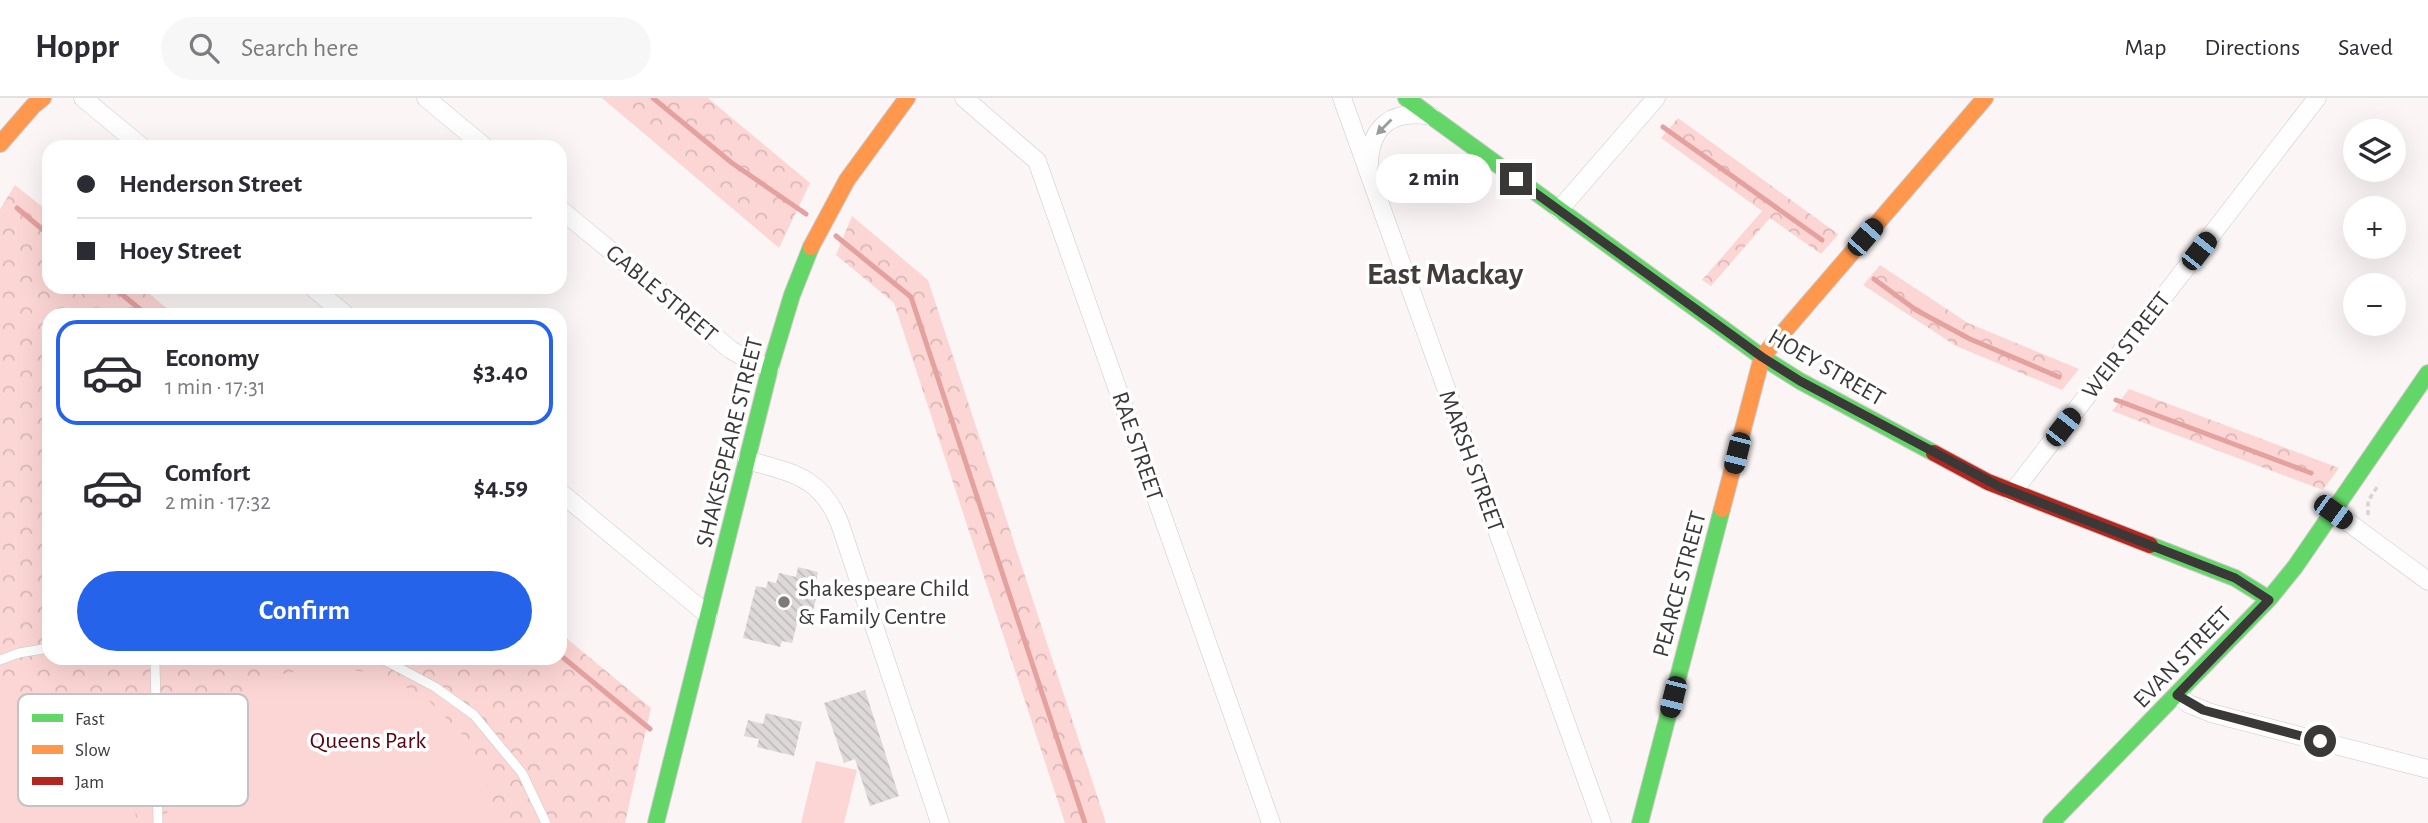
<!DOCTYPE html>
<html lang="en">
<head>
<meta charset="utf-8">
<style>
	:root { --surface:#fff; --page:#f7f7f7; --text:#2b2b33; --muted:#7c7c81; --line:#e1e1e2; --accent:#2563eb }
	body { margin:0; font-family:"Alegreya Sans",sans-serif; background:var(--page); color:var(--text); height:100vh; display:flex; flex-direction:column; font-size:26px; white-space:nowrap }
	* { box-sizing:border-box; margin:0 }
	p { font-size:23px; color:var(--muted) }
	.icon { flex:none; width:38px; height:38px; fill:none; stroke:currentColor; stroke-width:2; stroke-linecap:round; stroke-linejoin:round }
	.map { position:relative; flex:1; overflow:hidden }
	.sheet { position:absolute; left:42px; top:210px; width:525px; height:357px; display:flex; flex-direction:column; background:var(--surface); border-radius:21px; box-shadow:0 7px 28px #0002 }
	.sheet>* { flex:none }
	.hud { position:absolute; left:42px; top:42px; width:525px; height:154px; border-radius:21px; box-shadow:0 7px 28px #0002; display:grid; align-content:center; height:154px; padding:0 35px; background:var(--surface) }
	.fabs { position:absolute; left:2343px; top:21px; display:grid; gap:14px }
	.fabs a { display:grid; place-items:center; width:63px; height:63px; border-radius:50%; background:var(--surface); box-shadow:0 7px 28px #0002; font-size:35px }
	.end { position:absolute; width:32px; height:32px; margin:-16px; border:9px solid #3b3838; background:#fff; box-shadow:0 0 0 4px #fff }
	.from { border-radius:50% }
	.bubble { position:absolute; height:49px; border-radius:24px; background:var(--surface); box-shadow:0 7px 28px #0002; font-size:23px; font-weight:700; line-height:49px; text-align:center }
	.car { position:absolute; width:21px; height:42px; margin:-21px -10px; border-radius:9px; box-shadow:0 0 5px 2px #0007; background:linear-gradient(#222 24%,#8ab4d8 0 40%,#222 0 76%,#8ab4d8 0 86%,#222 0) }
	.hud b { display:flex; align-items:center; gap:24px; height:66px; font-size:26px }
	.hud b+b { border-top:2px solid var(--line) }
	.hud i { width:18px; height:18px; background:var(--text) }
	ul { padding:12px 0 0; list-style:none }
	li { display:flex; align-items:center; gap:21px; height:105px; margin:0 14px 10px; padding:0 21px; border:4px solid transparent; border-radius:21px }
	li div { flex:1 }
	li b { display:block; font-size:26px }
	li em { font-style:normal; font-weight:700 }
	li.selected { border-color:var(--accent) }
	li>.icon { width:63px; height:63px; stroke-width:1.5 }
	.action { display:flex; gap:14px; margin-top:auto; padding:14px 35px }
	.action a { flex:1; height:80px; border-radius:42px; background:var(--accent); color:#fff; font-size:28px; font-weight:700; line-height:80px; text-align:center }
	header { display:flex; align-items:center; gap:42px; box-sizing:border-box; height:98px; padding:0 35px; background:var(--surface); border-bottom:2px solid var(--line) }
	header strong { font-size:33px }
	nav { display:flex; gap:38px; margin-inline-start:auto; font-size:24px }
	.search { width:490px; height:63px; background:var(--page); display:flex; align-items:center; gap:18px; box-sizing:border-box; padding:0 24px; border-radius:38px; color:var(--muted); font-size:26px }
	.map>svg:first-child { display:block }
	.park { fill:url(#park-crowns) }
	.garden { fill:#fcd6d4 }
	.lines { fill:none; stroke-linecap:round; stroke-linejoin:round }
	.stream { stroke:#e3a19f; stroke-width:5 }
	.building { fill:url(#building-back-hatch) }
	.lane-casing { stroke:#ccc8c7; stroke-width:10 }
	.street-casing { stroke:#ccc8c7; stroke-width:19 }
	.fast-casing { stroke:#ccc8c7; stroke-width:18 }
	.slow-casing { stroke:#ccc8c7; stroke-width:18 }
	.jam-casing { stroke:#ccc8c7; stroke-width:18 }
	.path { stroke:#d6d4d4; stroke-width:3.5; stroke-dasharray:5 3.5; stroke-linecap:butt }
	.lane { stroke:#fefefe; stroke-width:9 }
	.street { stroke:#fefefe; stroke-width:18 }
	.fast { stroke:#63d668; stroke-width:16 }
	.slow { stroke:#ff974d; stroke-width:16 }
	.jam { stroke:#b3261e; stroke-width:16 }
	.oneway { fill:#9c9b9b }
	.route { stroke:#3b3838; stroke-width:9 }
	.poi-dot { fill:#7e7a7a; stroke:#fff; stroke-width:2.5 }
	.labels { text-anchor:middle; stroke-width:7; stroke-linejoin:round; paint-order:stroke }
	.street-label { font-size:24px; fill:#3b3838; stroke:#fff }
	.poi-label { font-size:24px; fill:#3b3838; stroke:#fff; text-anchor:start }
	.park-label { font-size:24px; fill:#5b0411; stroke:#fff }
	.district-label { font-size:32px; font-weight:bold; fill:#433c3b; stroke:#fff }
	.key { fill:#fff; stroke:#c4c3c3; stroke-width:2 }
	.key-label { font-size:19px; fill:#3b3838 }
</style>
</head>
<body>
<header>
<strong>Hoppr</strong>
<div class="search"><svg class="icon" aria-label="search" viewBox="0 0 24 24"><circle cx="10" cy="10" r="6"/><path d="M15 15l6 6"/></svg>Search here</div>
<nav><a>Map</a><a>Directions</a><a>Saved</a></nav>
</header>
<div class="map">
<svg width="2428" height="725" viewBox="0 0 2428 725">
	<defs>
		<pattern id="park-crowns" width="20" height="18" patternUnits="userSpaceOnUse" patternTransform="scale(1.75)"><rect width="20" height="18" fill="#fcd6d4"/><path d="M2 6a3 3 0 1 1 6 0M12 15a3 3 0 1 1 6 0" fill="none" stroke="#d9b8b7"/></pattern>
		<pattern id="building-back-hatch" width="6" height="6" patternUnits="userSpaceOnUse" patternTransform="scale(1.75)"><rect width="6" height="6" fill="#ddd9d8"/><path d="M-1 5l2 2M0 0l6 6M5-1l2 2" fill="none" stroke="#bfbbba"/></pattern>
	</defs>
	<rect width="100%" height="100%" fill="#fbf6f5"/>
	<path class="park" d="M602 0H708L810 85 779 150Z
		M1678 20 1838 136V137L1821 156 1770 120 1711 188 1702 182 1762 113 1661 40Z
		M15 87 49 114V189H141L175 217H49V560H560V535L651 610 625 725H0V111Z
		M852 118 928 182 1106 725H1065L894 205 836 157Z
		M1880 167 1968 225 2079 271 2062 292 1956 248 1863 187Z
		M2129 291 2339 370 2323 392 2112 313Z"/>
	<path class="garden" d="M327 568 378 576 424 598 461 635 486 681 493 725H166L171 685 194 639 230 601 276 577Z
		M7 593 61 610 104 645 132 694 137 725H0V594Z
		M816 663 857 672 844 725H801Z"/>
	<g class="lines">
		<path class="stream" d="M653 0 732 65 806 116
			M1663 29 1822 142
			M17 110 49 137
			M836 138 911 199 1085 725
			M1874 181 1916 212 1970 241 2059 279
			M113 189 147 217
			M2116 302 2311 375
			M560 557 650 631"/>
	</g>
	<path class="building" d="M798 469 818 474 816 484 820 485 811 521 799 518 792 545 782 543 780 549 743 540 756 488 766 490 768 483 776 485 779 475 796 479Z
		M865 592 899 698 870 708 855 661 844 665 824 605Z
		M766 615 802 624 794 658 757 649 759 641 744 638 748 622 763 626Z"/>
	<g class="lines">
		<g class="lane-casing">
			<path id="lane" d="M155 560 158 725
				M374 560 388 564 435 589 474 617 522 675 546 725
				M0 562 19 555 49 550"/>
		</g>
		<g class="street-casing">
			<path id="street" d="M83 0 142 49
				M426 0 485 49
				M964 0 1037 63 1271 725
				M1342 0 1602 725
				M1369 67C1370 28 1392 11 1431 18
				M560 111 731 252 747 261 770 270
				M1559 112 1656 0
				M312 189 346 217
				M747 362C792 375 821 378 840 426L940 725
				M560 394 708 517
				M2012 395 2317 0
				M2333 413 2428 483
				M2177 597 2189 606 2211 615 2428 671"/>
		</g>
		<g class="fast-casing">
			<path id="fast" d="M1406 0 1762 259 1800 283 1934 355
				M2150 447 2235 480 2269 501
				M656 725 770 270 792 197 811 149
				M1640 725 1722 411
				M2051 725 2269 501 2295 469 2428 275"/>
		</g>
		<g class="slow-casing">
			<path id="slow" d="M0 46 33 8 43 0
				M811 149 847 82 907 0
				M1722 411 1762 259 1985 0"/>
		</g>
		<g class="jam-casing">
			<path id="jam" d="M1934 355 1988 384 2150 447"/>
		</g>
		<path class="path" d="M2368 417V403L2379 386"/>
		<use href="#lane" class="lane"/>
		<use href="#street" class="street"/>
		<use href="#fast" class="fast"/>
		<use href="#slow" class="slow"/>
		<use href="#jam" class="jam"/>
	</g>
	<defs><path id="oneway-solid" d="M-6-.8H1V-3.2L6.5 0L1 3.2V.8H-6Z" transform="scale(1.75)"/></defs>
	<use class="oneway" href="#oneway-solid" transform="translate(1384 29) rotate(135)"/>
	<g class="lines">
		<path class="route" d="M1516 81 1762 259 1800 283 2000 389 2235 480 2269 502 2177 597 2203 612 2320 643"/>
	</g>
	<circle class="poi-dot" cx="784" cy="504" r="7"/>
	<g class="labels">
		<g class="street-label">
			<text transform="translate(662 195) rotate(40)" y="8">GABLE STREET</text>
			<text transform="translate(2126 247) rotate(-52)" y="8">WEIR STREET</text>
			<text transform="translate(1827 269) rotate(30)" y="8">HOEY STREET</text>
			<text transform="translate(729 344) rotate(-76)" y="8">SHAKESPEARE STREET</text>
			<text transform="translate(1138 348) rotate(71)" y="8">RAE STREET</text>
			<text transform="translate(1472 363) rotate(70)" y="8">MARSH STREET</text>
			<text transform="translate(1679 486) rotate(-75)" y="8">PEARCE STREET</text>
			<text transform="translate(2182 559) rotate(-46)" y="8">EVAN STREET</text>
		</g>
		<g class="poi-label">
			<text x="798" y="498">Shakespeare Child<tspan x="798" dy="28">&amp; Family Centre</tspan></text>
		</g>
		<g class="park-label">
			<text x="368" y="650">Queens Park</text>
		</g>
		<g class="district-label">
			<text x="1445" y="186">East Mackay</text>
		</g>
	</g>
	<rect x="18" y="596" width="230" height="112" rx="10" class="key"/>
	<rect x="32" y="616" width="31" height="8" fill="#63d668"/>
	<rect x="32" y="647" width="31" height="9" fill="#ff974d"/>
	<rect x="32" y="679" width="31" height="8" fill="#b3261e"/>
	<g class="key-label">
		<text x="75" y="627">Fast</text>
		<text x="75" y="658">Slow</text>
		<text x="75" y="690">Jam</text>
	</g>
</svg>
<div class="fabs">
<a><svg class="icon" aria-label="layers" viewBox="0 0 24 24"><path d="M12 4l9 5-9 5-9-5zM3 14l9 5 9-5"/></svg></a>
<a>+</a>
<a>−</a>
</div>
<i class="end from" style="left:2320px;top:643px"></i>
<i class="end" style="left:1516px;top:81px"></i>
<div class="bubble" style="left:1376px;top:56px;width:116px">2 min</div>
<i class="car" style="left:1865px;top:139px;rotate:41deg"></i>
<i class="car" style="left:2199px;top:153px;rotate:38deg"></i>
<i class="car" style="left:2063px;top:329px;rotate:38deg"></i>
<i class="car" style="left:1737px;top:355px;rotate:194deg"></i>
<i class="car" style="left:2333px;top:414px;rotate:126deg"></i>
<i class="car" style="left:1673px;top:599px;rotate:194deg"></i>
<div class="hud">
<b><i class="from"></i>Henderson Street</b>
<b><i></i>Hoey Street</b>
</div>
<section class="sheet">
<ul>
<li class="selected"><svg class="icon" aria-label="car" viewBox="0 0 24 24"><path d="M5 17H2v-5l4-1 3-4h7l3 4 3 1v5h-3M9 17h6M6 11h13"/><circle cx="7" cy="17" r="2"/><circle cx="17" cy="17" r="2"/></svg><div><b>Economy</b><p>1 min · 17:31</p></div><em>$3.40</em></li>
<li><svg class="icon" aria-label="car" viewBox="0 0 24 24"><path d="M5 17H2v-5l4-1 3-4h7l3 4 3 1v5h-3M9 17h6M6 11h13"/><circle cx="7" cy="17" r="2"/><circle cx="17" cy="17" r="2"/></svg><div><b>Comfort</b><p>2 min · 17:32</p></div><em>$4.59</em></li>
</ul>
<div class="action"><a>Confirm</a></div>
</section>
</div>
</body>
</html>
